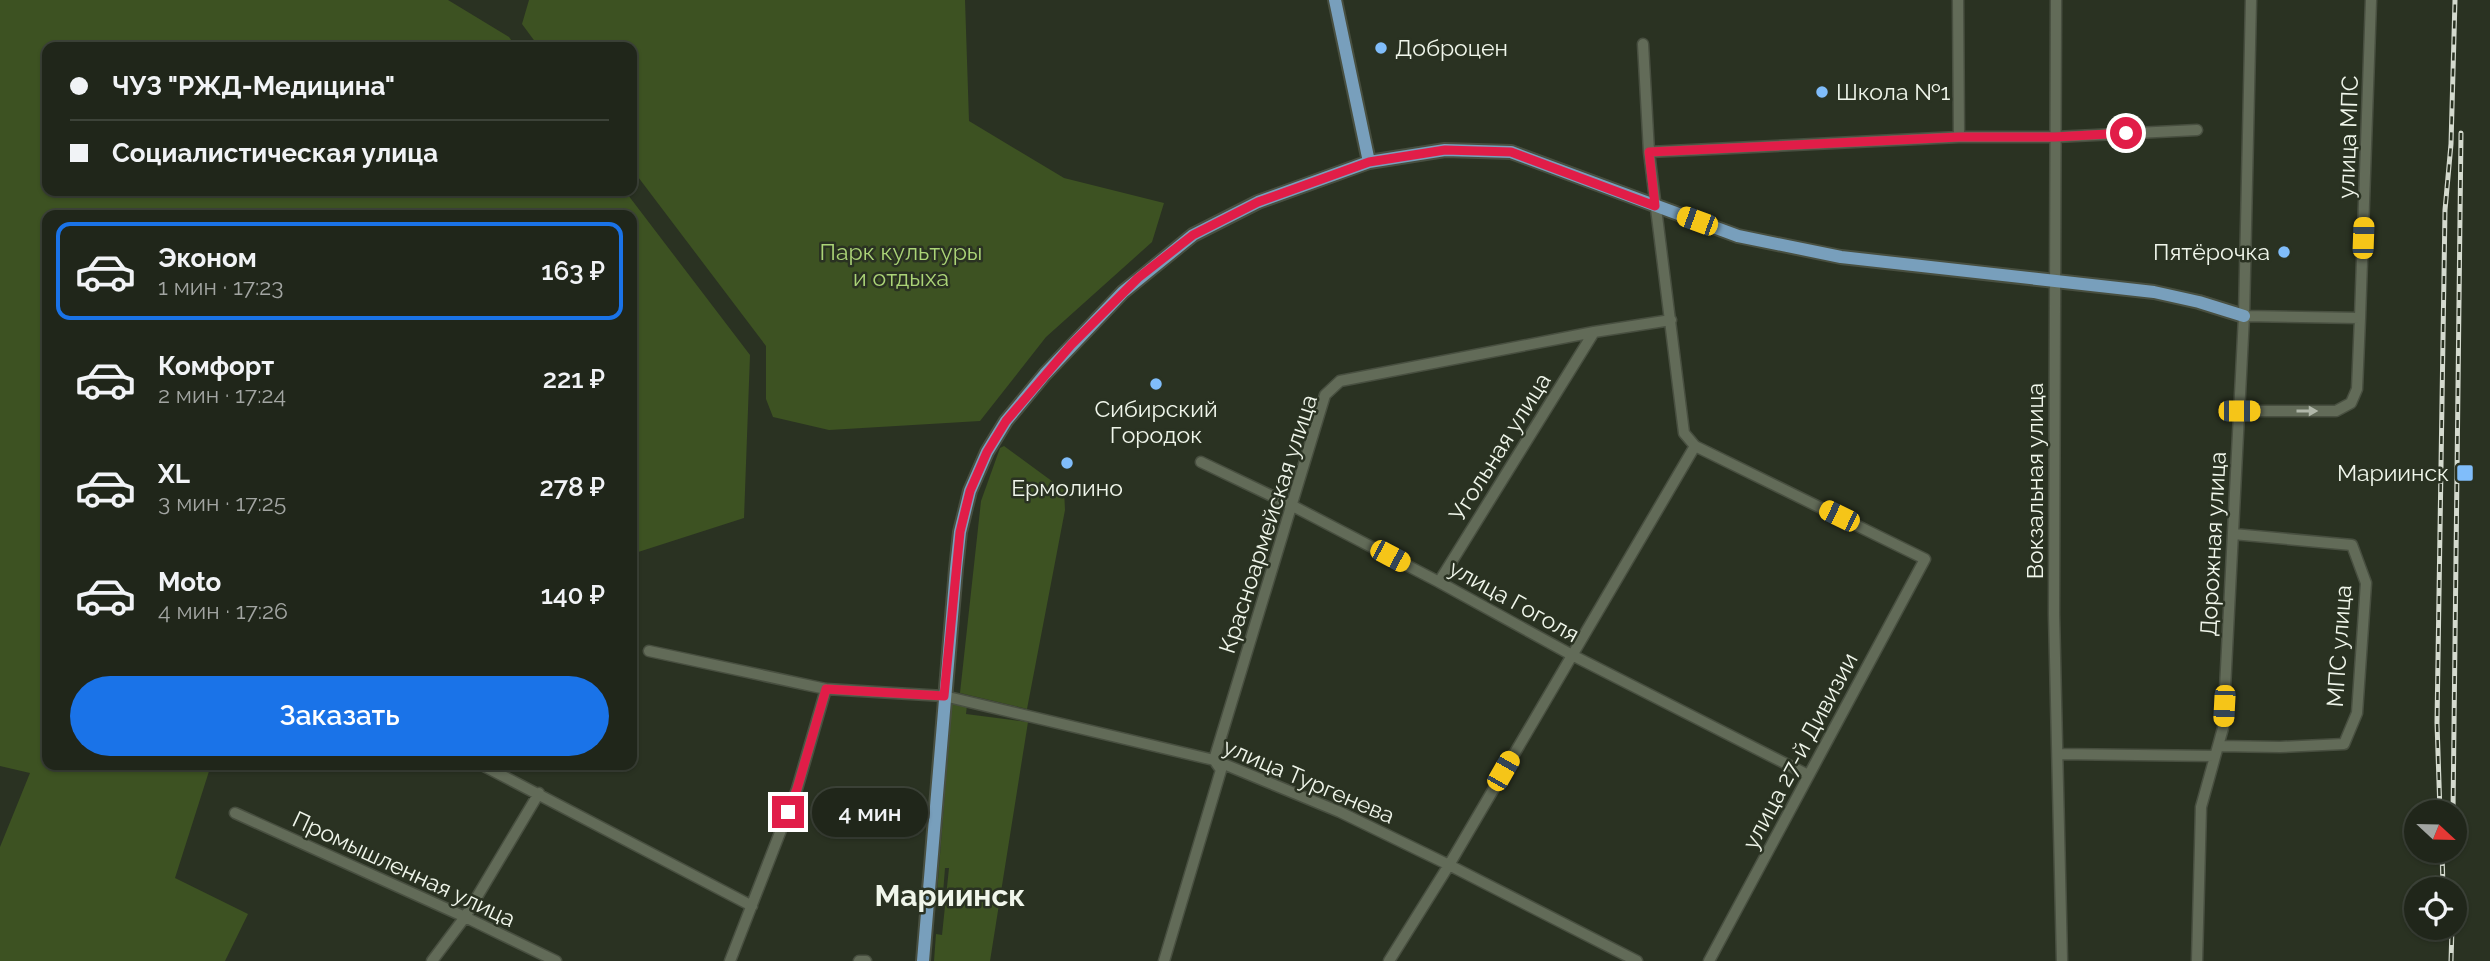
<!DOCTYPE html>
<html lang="ru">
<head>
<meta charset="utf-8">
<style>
	:root { --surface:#20261a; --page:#282e23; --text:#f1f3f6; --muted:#a2a5a2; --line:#3d4339; --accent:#1a73e8 }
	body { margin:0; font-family:Raleway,sans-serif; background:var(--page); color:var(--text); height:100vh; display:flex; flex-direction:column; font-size:26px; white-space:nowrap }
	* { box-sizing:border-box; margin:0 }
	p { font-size:23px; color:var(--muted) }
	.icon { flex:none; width:38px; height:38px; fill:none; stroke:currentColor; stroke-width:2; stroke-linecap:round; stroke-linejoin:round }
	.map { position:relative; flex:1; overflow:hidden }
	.side { position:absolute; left:42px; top:210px; width:595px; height:560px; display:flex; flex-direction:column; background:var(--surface); border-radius:14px; box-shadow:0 2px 5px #0004,0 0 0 2px var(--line) }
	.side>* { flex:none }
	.guide { position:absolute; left:42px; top:42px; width:595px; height:154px; border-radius:14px; box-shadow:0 2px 5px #0004,0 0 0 2px var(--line); display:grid; align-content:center; height:154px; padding:0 28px; background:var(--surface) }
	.needle { width:46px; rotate:112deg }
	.buttons { position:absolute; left:2404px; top:800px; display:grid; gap:14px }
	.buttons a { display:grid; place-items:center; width:63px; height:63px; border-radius:50%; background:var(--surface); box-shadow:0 2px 5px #0004,0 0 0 2px var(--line); font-size:35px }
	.end { position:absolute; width:32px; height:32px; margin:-16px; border:9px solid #e11d48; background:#fff; box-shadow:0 0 0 4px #fff }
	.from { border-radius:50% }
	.bubble { position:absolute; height:49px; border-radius:24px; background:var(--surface); box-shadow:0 2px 5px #0004,0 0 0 2px var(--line); font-size:23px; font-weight:600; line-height:49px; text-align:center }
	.car { position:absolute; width:21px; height:42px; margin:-21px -10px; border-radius:9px; box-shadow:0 0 5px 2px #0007; background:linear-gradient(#f5c518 24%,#345 0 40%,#f5c518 0 76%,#345 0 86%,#f5c518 0) }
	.guide b { display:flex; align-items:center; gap:24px; height:66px; font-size:26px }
	.guide b+b { border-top:2px solid var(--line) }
	.guide i { width:18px; height:18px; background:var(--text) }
	ul { padding:12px 0 0; list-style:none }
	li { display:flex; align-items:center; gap:21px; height:98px; margin:0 14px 10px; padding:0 14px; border:4px solid transparent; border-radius:14px }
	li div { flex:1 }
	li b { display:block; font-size:26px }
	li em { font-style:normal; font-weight:600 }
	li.active { border-color:var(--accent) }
	li>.icon { width:63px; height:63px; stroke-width:1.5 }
	.button { display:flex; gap:14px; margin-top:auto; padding:14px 28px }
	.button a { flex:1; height:80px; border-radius:42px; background:var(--accent); color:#fff; font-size:28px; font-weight:600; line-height:80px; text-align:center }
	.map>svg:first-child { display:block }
	.green { fill:#3d5222 }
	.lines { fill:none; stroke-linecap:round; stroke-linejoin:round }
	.minor-casing { stroke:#484f40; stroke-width:13 }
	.major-casing { stroke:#484f40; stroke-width:16 }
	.minor { stroke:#626b58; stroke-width:10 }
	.major { stroke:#789fbc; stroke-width:12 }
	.rail-casing { stroke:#d4dace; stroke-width:5 }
	.rail { stroke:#2a3222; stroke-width:2.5; stroke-dasharray:8; stroke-linecap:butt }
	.oneway { fill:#b0b7a9 }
	.route { stroke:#e11d48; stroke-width:9 }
	.poi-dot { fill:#80bdfa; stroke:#2a3222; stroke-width:2.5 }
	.labels { text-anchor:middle; stroke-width:5; stroke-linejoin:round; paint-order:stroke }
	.poi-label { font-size:23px; fill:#f0f6eb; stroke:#2a3222; text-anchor:start }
	.street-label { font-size:23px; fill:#f0f6eb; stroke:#2a3222 }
	.park-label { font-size:23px; fill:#abd477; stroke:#2a3222 }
	.district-label { font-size:30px; font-weight:bold; fill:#f0f6eb; stroke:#2a3222 }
</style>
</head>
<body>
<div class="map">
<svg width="2490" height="961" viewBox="0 0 2490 961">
	<rect width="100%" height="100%" fill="#2a3222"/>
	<path class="green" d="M0 0H448L509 37 516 47H47V191H625L750 355 744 518 632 554V215H47V765H211L175 878 248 914 225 961H0V847L30 773 0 766Z
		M529 0H965L969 121 1064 178 1164 203 1152 242 1046 337 980 421 829 430 773 417 766 399V346L632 169V47H539L522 24Z
		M1004 446 1064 490 1065 510 1027 709 960 693 981 501 1000 448Z
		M952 702 967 705 966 714 1028 722 990 961H934L936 934 942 935 949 868H945L943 893H937Z"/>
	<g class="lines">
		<g class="minor-casing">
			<path id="minor" d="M1958 0 1959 137
				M2056 0 2054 614 2062 961
				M1643 44 1649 152 1684 433 1695 446 1925 559 1709 961
				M1649 152 1959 137H2055L2197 130
				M2360 318 2371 0
				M2239 411H2336L2351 403 2357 389 2360 318 2244 316
				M1201 462 1291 505 1439 582 1570 654 1808 775
				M1439 582 1594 332
				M649 651 826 689 944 696 1214 760 1340 812 1449 865 1637 961
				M2218 746 2280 747 2344 744 2357 713 2366 583 2352 545 2233 534
				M2058 754 2215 756
				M482 765 752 906
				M235 813 465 917 556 961
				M432 961 465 917 539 793
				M730 961 797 789 826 689
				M859 961H866
				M1164 961 1221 770 1214 760 1325 395 1340 381 1594 332 1671 320
				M1389 961 1449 865 1695 446
				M2197 961 2201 807 2223 728 2244 316 2251 0"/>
		</g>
		<g class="major-casing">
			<path id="major" d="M1335 0 1369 162
				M923 961 956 569 960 532 970 491 987 452 1006 421 1045 374 1123 292 1193 235 1258 202 1369 162 1445 150 1511 152 1738 236 1841 257 2154 292 2199 302 2244 316"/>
		</g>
		<use href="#minor" class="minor"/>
		<use href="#major" class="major"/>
		<g class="rail-casing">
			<path id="rail" d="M2440 812 2437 723 2445 210 2451 144 2455 0
				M2453 812 2461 133
				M2442 850 2443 889
				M2451 961 2452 928"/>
		</g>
		<use href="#rail" class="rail"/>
	</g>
	<defs><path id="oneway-solid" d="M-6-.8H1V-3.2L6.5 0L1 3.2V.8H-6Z" transform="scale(1.75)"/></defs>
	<use class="oneway" href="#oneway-solid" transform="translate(2307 411)"/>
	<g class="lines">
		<path class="route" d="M788 812 797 789 826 689 944 696 960 532 970 491 987 452 1006 421 1071 345 1138 278 1193 235 1258 202 1369 162 1445 150 1511 152 1655 206 1649 152 1959 137H2055L2126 133"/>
	</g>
	<g class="poi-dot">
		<circle cx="1381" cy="48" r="7"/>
		<circle cx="1822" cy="92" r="7"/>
		<circle cx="2284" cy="252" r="7"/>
		<circle cx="1156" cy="384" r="7"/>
		<circle cx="1067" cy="463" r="7"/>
		<rect x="2456" y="464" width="18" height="18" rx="3.5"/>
	</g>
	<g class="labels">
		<g class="poi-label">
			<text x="1395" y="56">Доброцен</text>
			<text x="1836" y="100">Школа №1</text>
			<text x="2270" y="260" text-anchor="end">Пятёрочка</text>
			<text x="1156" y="417" text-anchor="middle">Сибирский<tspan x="1156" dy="26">Городок</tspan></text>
			<text x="2449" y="481" text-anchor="end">Мариинск</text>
			<text x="1067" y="496" text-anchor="middle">Ермолино</text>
		</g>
		<g class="street-label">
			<text transform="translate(2348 137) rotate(-88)" y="8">улица МПС</text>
			<text transform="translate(1500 447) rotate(-58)" y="8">Угольная улица</text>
			<text transform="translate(2035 481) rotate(-90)" y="8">Вокзальная улица</text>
			<text transform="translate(1268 524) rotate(-72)" y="8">Красноармейская улица</text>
			<text transform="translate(2213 544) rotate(-87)" y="8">Дорожная улица</text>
			<text transform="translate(1514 601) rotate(29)" y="8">улица Гоголя</text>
			<text transform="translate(2339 646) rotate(-86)" y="8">МПС улица</text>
			<text transform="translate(1800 751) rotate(-62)" y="8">улица 27-й Дивизии</text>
			<text transform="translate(1309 781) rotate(23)" y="8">улица Тургенева</text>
			<text transform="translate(404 869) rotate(25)" y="8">Промышленная улица</text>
		</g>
		<g class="park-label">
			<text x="901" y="260">Парк культуры<tspan x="901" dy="26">и отдыха</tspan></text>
		</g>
		<g class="district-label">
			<text x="950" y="906">Мариинск</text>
		</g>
	</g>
</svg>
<div class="buttons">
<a><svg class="needle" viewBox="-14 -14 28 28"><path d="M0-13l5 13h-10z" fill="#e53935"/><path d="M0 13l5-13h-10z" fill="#a2a5a2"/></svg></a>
<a><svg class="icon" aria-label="locate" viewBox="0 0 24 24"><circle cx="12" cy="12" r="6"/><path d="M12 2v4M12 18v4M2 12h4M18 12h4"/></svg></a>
</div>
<i class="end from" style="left:2126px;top:133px"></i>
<i class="end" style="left:788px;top:812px"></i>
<div class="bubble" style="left:812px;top:788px;width:116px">4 мин</div>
<i class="car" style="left:1697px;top:221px;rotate:290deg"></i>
<i class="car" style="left:2363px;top:238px;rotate:2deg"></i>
<i class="car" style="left:2239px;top:411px;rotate:90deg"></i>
<i class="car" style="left:1839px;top:516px;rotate:296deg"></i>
<i class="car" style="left:1390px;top:556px;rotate:118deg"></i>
<i class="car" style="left:2224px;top:706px;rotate:183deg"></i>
<i class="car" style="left:1503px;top:771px;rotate:30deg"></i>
<div class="guide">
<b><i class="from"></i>ЧУЗ &quot;РЖД-Медицина&quot;</b>
<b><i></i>Социалистическая улица</b>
</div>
<section class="side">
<ul>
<li class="active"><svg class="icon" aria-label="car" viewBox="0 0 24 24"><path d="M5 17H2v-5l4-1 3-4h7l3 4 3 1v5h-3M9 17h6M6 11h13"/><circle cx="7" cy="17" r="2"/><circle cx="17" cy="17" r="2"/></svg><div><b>Эконом</b><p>1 мин · 17:23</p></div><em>163 ₽</em></li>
<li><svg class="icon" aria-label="car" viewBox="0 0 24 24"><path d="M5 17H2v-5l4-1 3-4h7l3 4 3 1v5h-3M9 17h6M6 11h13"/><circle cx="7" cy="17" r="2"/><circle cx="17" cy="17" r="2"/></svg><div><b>Комфорт</b><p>2 мин · 17:24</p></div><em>221 ₽</em></li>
<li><svg class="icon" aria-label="car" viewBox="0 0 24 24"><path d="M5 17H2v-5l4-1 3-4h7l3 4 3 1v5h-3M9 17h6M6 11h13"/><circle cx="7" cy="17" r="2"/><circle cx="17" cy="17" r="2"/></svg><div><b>XL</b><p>3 мин · 17:25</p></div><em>278 ₽</em></li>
<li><svg class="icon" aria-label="car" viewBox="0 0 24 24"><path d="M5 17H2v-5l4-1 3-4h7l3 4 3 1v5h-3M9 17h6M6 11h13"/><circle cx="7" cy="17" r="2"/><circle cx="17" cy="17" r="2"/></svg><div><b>Moto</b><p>4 мин · 17:26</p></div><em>140 ₽</em></li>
</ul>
<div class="button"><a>Заказать</a></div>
</section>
</div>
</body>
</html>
